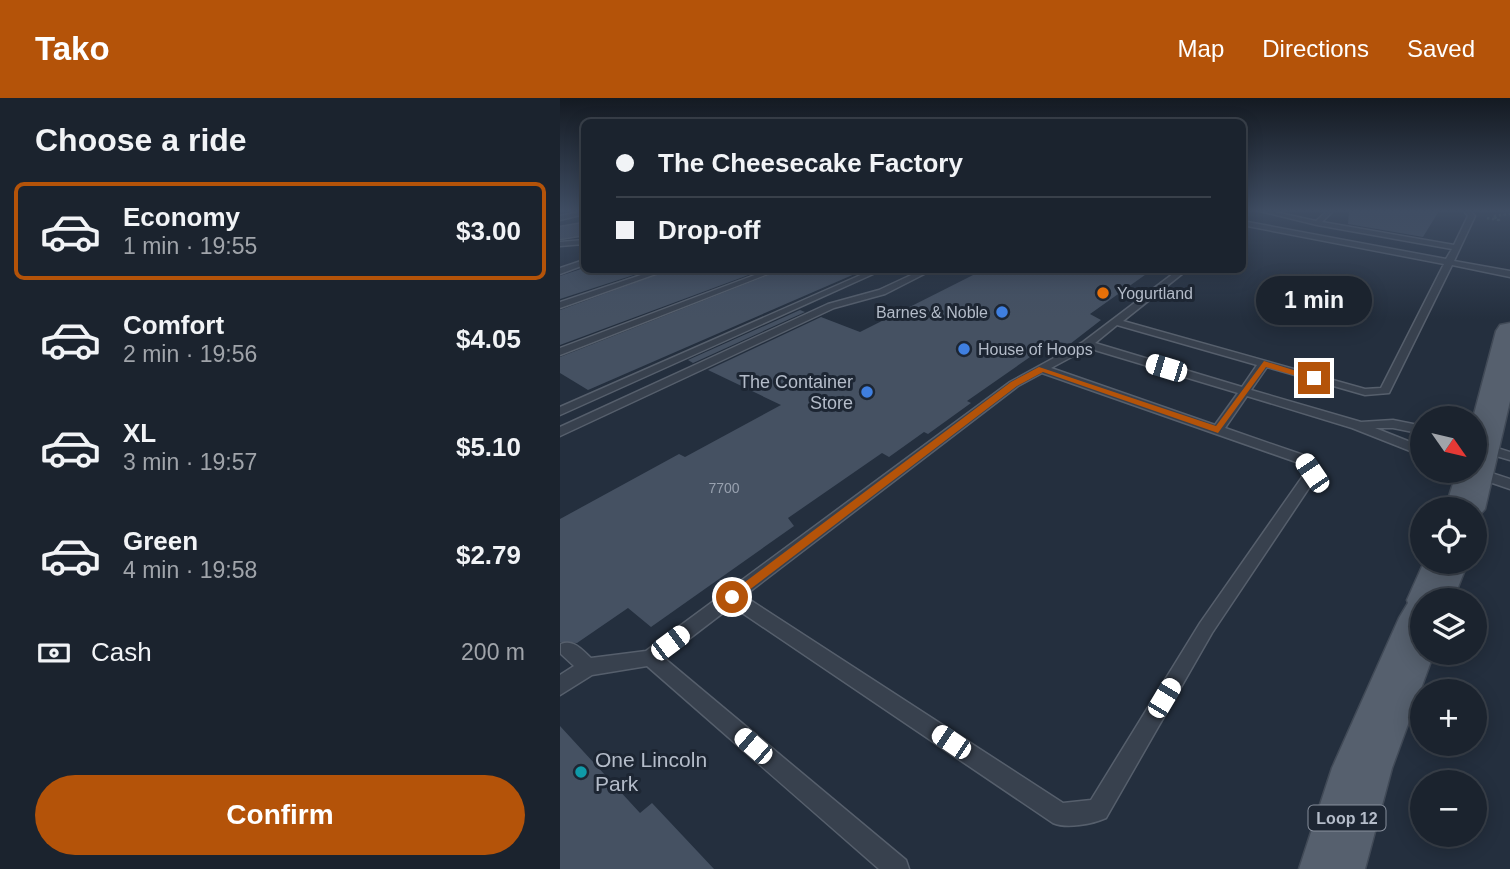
<!DOCTYPE html>
<html lang="en">
<head>
<meta charset="utf-8">
<style>
	:root { --surface:#1b232e; --page:#242b36; --text:#f1f3f6; --muted:#a0a4aa; --line:#39404a; --accent:#b45309 }
	body { margin:0; font-family:Helvetica,sans-serif; background:var(--page); color:var(--text); height:100vh; display:flex; flex-direction:column; font-size:26px; white-space:nowrap }
	* { box-sizing:border-box; margin:0 }
	p { font-size:23px; color:var(--muted) }
	.icon { flex:none; width:38px; height:38px; fill:none; stroke:currentColor; stroke-width:2; stroke-linecap:round; stroke-linejoin:round }
	.map { position:relative; flex:1; overflow:hidden }
	.panel { display:flex; flex-direction:column; background:var(--surface); width:560px }
	.panel>* { flex:none }
	.banner { position:absolute; left:21px; top:21px; width:665px; height:154px; border-radius:10px; box-shadow:0 4px 18px #0003,0 0 0 2px var(--line); display:grid; align-content:center; height:154px; padding:0 35px; background:var(--surface) }
	.needle { width:46px; rotate:124deg }
	.fabs { position:absolute; left:850px; top:308px; display:grid; gap:14px }
	.fabs a { display:grid; place-items:center; width:77px; height:77px; border-radius:50%; background:var(--surface); box-shadow:0 4px 18px #0003,0 0 0 2px var(--line); font-size:35px }
	.end { position:absolute; width:32px; height:32px; margin:-16px; border:9px solid #b45309; background:#fff; box-shadow:0 0 0 4px #fff }
	.from { border-radius:50% }
	.bubble { position:absolute; height:49px; border-radius:24px; background:var(--surface); box-shadow:0 4px 18px #0003,0 0 0 2px var(--line); font-size:23px; font-weight:700; line-height:49px; text-align:center }
	.car { position:absolute; width:21px; height:42px; margin:-21px -10px; border-radius:9px; box-shadow:0 0 5px 2px #0007; background:linear-gradient(#fff 24%,#345 0 40%,#fff 0 76%,#345 0 86%,#fff 0) }
	.banner b { display:flex; align-items:center; gap:24px; height:66px; font-size:26px }
	.banner b+b { border-top:2px solid var(--line) }
	.banner i { width:18px; height:18px; background:var(--text) }
	ul { padding:0; list-style:none }
	li { display:flex; align-items:center; gap:21px; height:98px; margin:0 14px 10px; padding:0 21px; border:4px solid transparent; border-radius:10px }
	li div { flex:1 }
	li b { display:block; font-size:26px }
	li em { font-style:normal; font-weight:700 }
	li.active { border-color:var(--accent) }
	li>.icon { width:63px; height:63px; stroke-width:1.5 }
	h2 { padding:0 35px; font-size:32px; line-height:84px }
	.pay { display:flex; align-items:center; gap:18px; height:77px; padding:0 35px; font-size:26px }
	.pay p { margin-inline-start:auto }
	.primary-button { display:flex; gap:14px; margin-top:auto; padding:14px 35px }
	.primary-button a { flex:1; height:80px; border-radius:42px; background:var(--accent); color:#fff; font-size:28px; font-weight:700; line-height:80px; text-align:center }
	header { display:flex; align-items:center; gap:42px; box-sizing:border-box; height:98px; padding:0 35px; background:var(--accent); color:#fff }
	header strong { font-size:33px }
	nav { display:flex; gap:38px; margin-inline-start:auto; font-size:24px }
	main { display:flex; flex:1; min-height:0 }
	.map>svg:first-child { display:block }
	.building { fill:#455162 }
	.lines { fill:none; stroke-linecap:round; stroke-linejoin:round }
	.lane-casing { stroke:#565f6c; stroke-width:3 }
	.secondary-casing { stroke:#565f6c; stroke-width:3 }
	.primary-casing { stroke:#414a57; stroke-width:3 }
	.path { stroke:#44595c; stroke-width:2.5; stroke-dasharray:2.5 2.5; stroke-linecap:butt }
	.lane { fill:#38414e; fill-rule:evenodd }
	.secondary { fill:#465061; fill-rule:evenodd }
	.primary { fill:#56606e; fill-rule:evenodd }
	.route { fill:#b45309 }
	.food-dot { fill:#e8710a; stroke:#1d2633; stroke-width:2.5 }
	.shop-dot { fill:#3f7fe0; stroke:#1d2633; stroke-width:2.5 }
	.culture-dot { fill:#0f9aa8; stroke:#1d2633; stroke-width:2.5 }
	.labels { text-anchor:middle; stroke-width:6; stroke-linejoin:round; paint-order:stroke }
	.number-label { font-size:14px; fill:#98a1af }
	.far-poi-label { font-size:16px; fill:#b4bcc9; stroke:#1d2633; text-anchor:start }
	.shield { fill:#1d2633; stroke:#878f9c; stroke-width:2 }
	.shield-label { font-size:16px; font-weight:bold; fill:#b4bcc9 }
	.poi-label { font-size:18px; fill:#b4bcc9; stroke:#1d2633; text-anchor:end }
	.near-poi-label { font-size:21px; fill:#b4bcc9; stroke:#1d2633; text-anchor:start }
</style>
</head>
<body>
<header>
<strong>Tako</strong>
<nav><a>Map</a><a>Directions</a><a>Saved</a></nav>
</header>
<main>
<section class="panel">
<h2>Choose a ride</h2>
<ul>
<li class="active"><svg class="icon" aria-label="car" viewBox="0 0 24 24"><path d="M5 17H2v-5l4-1 3-4h7l3 4 3 1v5h-3M9 17h6M6 11h13"/><circle cx="7" cy="17" r="2"/><circle cx="17" cy="17" r="2"/></svg><div><b>Economy</b><p>1 min · 19:55</p></div><em>$3.00</em></li>
<li><svg class="icon" aria-label="car" viewBox="0 0 24 24"><path d="M5 17H2v-5l4-1 3-4h7l3 4 3 1v5h-3M9 17h6M6 11h13"/><circle cx="7" cy="17" r="2"/><circle cx="17" cy="17" r="2"/></svg><div><b>Comfort</b><p>2 min · 19:56</p></div><em>$4.05</em></li>
<li><svg class="icon" aria-label="car" viewBox="0 0 24 24"><path d="M5 17H2v-5l4-1 3-4h7l3 4 3 1v5h-3M9 17h6M6 11h13"/><circle cx="7" cy="17" r="2"/><circle cx="17" cy="17" r="2"/></svg><div><b>XL</b><p>3 min · 19:57</p></div><em>$5.10</em></li>
<li><svg class="icon" aria-label="car" viewBox="0 0 24 24"><path d="M5 17H2v-5l4-1 3-4h7l3 4 3 1v5h-3M9 17h6M6 11h13"/><circle cx="7" cy="17" r="2"/><circle cx="17" cy="17" r="2"/></svg><div><b>Green</b><p>4 min · 19:58</p></div><em>$2.79</em></li>
</ul>
<div class="pay"><svg class="icon" aria-label="cash" viewBox="0 0 24 24"><path d="M3 7h18v10H3z"/><circle cx="12" cy="12" r="2"/></svg>Cash<p>200 m</p></div>
<div class="primary-button"><a>Confirm</a></div>
</section>
<div class="map">
<svg width="950" height="771" viewBox="0 0 950 771">
	<rect width="100%" height="100%" fill="#242f3e"/>
	<path class="building" d="M789 113H879L863 139 788 126Z
		M24 170V172H89L0 201V178Z
		M110 172H202L0 247V212Z
		M221 172H304L28 292 0 275V259Z
		M423 172H592L530 216 541 222 510 246 493 243 407 303 411 305 368 336 364 334 329 359 322 355 228 420 234 428 91 529 68 510 17 545 0 544V421L119 356 125 359 221 307 148 272 261 219 300 234Z
		M240 212 245 214 133 265 128 262Z
		M0 628 80 715 92 705 154 771H0Z"/>
	<g class="lines">
		<g class="lane-casing">
			<path id="lane" d="M24 113V116L0 122V118Z
				M700 113H710L756 123 767 113H773L762 124 894 147 908 118 904 113H910L915 118 894 163 950 173V179L892 167 829 295 805 297 707 269 691 292 801 324 833 322 863 328V336L833 330H815L863 349V358L792 330 687 298 665 330 749 359 759 375 652 535 546 720C532 726 507 731 493 725L172 508 104 560 346 762 349 771H319L87 568 32 577 0 597V577L14 568 1 556V546C14 541 22 552 31 560L86 553 450 284 523 244 618 172H627L563 223 805 291 821 290 884 166 682 127V123L886 161 892 151 757 127ZM557 227 697 267 682 289 535 245ZM528 250 678 295 655 327 491 270ZM482 275 739 365 745 375 640 525 531 702 503 705 184 498 458 288Z
				M24 142V146L0 148V144Z
				M24 162V167L0 176V170Z
				M96 172H107L0 210V204Z
				M208 172H218L0 257V250Z
				M312 172H322L0 317V309Z
				M362 172H372L325 196 274 210 0 338V329L268 206 319 192Z
				M921 345 950 354V362L916 352 915 348Z
				M916 370 950 381V391L906 376 904 373H915Z"/>
		</g>
		<g class="secondary-casing">
			<path id="secondary" d="M24 125V137L0 141V129Z"/>
		</g>
		<g class="primary-casing">
			<path id="primary" d="M950 225V303L925 411 915 422V411H885L897 373H915L913 320 936 233 940 227Z
				M864 464H908L893 502H863V555H874L832 670 805 771H739L772 670 839 520 848 505 847 502Z"/>
		</g>
		<path class="path" d="M927 120 939 122 933 118 950 116"/>
		<use href="#lane" class="lane"/>
		<use href="#secondary" class="secondary"/>
		<use href="#primary" class="primary"/>
	</g>
	<linearGradient id="sky" x2="0" y2="1"><stop stop-color="#141a22"/><stop offset="0.51" stop-color="#3f4d63"/><stop offset="1" stop-color="#3f4d63" stop-opacity="0"/></linearGradient>
	<rect width="950" height="221" fill="url(#sky)"/>
	<path class="route" d="M704 263 759 280 754 283 706 269 658 335 483 274 457 288 176 502H167L165 499 451 284 479 269 656 328Z"/>
	<circle class="food-dot" cx="543" cy="195" r="7"/>
	<g class="shop-dot">
		<circle cx="442" cy="214" r="7"/>
		<circle cx="404" cy="251" r="7"/>
		<circle cx="307" cy="294" r="7"/>
	</g>
	<circle class="culture-dot" cx="21" cy="674" r="7"/>
	<g class="labels">
		<g class="number-label">
			<text x="164" y="395">7700</text>
		</g>
		<g class="far-poi-label">
			<text x="557" y="201">Yogurtland</text>
			<text x="428" y="220" text-anchor="end">Barnes &amp; Noble</text>
			<text x="418" y="257">House of Hoops</text>
		</g>
		<rect class="shield" x="748.5" y="707.5" width="77" height="25" rx="5"/>
		<g class="shield-label">
			<text x="787" y="726">Loop 12</text>
		</g>
		<g class="poi-label">
			<text x="293" y="290">The Container<tspan x="293" dy="21">Store</tspan></text>
		</g>
		<g class="near-poi-label">
			<text x="35" y="669">One Lincoln<tspan x="35" dy="24">Park</tspan></text>
		</g>
	</g>
</svg>
<div class="fabs">
<a><svg class="needle" viewBox="-14 -14 28 28"><path d="M0-13l5 13h-10z" fill="#e53935"/><path d="M0 13l5-13h-10z" fill="#a0a4aa"/></svg></a>
<a><svg class="icon" aria-label="locate" viewBox="0 0 24 24"><circle cx="12" cy="12" r="6"/><path d="M12 2v4M12 18v4M2 12h4M18 12h4"/></svg></a>
<a><svg class="icon" aria-label="layers" viewBox="0 0 24 24"><path d="M12 4l9 5-9 5-9-5zM3 14l9 5 9-5"/></svg></a>
<a>+</a>
<a>−</a>
</div>
<i class="end from" style="left:172px;top:499px"></i>
<i class="end" style="left:754px;top:280px"></i>
<div class="bubble" style="left:696px;top:178px;width:116px">1 min</div>
<i class="car" style="left:606px;top:270px;rotate:287deg"></i>
<i class="car" style="left:752px;top:375px;rotate:326deg"></i>
<i class="car" style="left:110px;top:545px;rotate:53deg"></i>
<i class="car" style="left:604px;top:600px;rotate:31deg"></i>
<i class="car" style="left:391px;top:644px;rotate:304deg"></i>
<i class="car" style="left:193px;top:648px;rotate:311deg"></i>
<div class="banner">
<b><i class="from"></i>The Cheesecake Factory</b>
<b><i></i>Drop-off</b>
</div>
</div>
</main>
</body>
</html>
